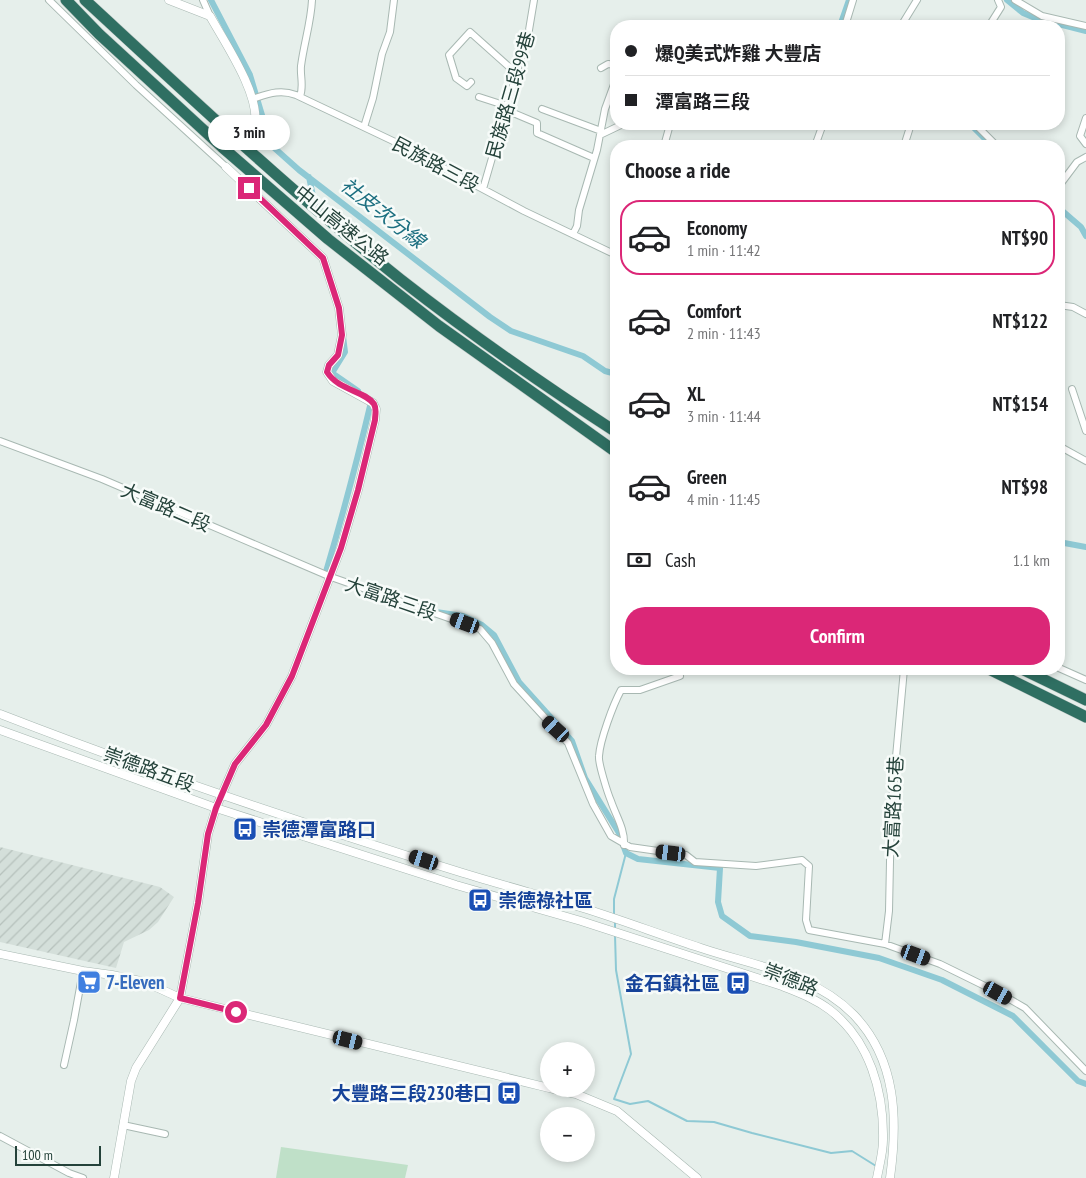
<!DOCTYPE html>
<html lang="en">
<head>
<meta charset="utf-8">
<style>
	:root { --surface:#fff; --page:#f2f2f2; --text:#202124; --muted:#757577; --line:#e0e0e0; --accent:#db2777 }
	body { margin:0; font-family:"PT Sans Narrow","Noto Sans TC",sans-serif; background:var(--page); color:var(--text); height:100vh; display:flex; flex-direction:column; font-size:19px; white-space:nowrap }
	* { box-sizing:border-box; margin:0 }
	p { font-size:16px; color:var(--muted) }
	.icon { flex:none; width:28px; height:28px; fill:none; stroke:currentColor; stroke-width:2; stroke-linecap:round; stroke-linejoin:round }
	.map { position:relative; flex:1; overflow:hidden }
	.sheet { position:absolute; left:610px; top:140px; width:455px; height:535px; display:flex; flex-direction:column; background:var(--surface); border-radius:20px; box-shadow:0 2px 8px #0003 }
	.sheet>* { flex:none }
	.top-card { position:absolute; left:610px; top:20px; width:455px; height:110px; border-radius:20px; box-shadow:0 2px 8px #0003; display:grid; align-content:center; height:110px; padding:0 15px; background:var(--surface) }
	.tools { position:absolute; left:540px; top:1042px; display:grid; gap:10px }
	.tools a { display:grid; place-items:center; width:55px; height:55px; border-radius:50%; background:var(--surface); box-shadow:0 2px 8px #0003; font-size:25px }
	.scale { position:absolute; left:15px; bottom:12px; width:86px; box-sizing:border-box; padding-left:5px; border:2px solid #24423a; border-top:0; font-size:14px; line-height:18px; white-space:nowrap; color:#24423a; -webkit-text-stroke:4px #f7fbf9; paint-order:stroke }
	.end { position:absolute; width:22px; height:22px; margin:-11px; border:6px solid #db2777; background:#fff; box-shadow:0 0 0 2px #fff }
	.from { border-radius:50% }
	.bubble { position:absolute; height:35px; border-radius:18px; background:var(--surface); box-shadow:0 2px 8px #0003; font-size:16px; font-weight:800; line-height:35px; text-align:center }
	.car { position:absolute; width:15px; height:30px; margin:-15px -8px; border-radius:6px; box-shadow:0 0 4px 1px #0007; background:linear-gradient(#222 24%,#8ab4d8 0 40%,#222 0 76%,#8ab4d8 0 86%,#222 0) }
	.top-card b { display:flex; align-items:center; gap:18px; height:48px; font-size:19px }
	.top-card b+b { border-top:1px solid var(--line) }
	.top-card i { width:12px; height:12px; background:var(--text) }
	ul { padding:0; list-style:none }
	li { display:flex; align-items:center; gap:15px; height:75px; margin:0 10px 8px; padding:0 5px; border:2px solid transparent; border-radius:20px }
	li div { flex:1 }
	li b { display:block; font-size:19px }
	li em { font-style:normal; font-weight:800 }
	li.on { border-color:var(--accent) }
	li>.icon { width:45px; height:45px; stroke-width:1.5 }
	h2 { padding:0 15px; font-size:22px; line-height:60px }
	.pay { display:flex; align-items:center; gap:12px; height:55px; padding:0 15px; font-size:19px }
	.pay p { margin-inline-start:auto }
	.action { display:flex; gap:10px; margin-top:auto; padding:10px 15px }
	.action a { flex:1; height:58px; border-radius:20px; background:var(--accent); color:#fff; font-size:20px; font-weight:800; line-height:58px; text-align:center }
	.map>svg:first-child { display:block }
	.industrial { fill:url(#industrial-furrows) }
	.green { fill:#bfe0c8 }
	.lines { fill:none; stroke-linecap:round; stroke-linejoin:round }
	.stream { stroke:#8ec9d4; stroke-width:2 }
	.canal { stroke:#8ec9d4; stroke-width:6 }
	.minor-casing { stroke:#a8b8b2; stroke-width:8 }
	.tertiary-casing { stroke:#a8b8b2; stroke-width:9 }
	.motorway-casing { stroke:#c2cac8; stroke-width:12 }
	.minor { stroke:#fff; stroke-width:6 }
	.tertiary { stroke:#fff; stroke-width:8 }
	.motorway { stroke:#2f6f62; stroke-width:11 }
	.route { stroke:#db2777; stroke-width:6 }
	.labels { text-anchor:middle; stroke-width:5; stroke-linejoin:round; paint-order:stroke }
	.street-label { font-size:19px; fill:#24423a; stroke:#f7fbf9 }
	.transit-label { font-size:19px; font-weight:bold; fill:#164399; stroke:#f7fbf9; text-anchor:start }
	.shop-label { font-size:19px; font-weight:bold; fill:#366cbe; stroke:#f7fbf9; text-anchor:start }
	.water-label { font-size:20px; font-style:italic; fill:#1c6f80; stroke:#f7fbf9 }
</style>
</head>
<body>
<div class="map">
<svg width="1086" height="1178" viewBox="0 0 1086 1178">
	<defs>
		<pattern id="industrial-furrows" width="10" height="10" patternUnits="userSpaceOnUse" patternTransform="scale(1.25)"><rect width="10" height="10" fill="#d4dfda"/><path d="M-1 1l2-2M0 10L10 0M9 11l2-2" fill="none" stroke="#b6c1bc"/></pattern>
	</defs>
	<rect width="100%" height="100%" fill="#e6efeb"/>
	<path class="industrial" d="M0 847 160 887 174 897 158 922 149 930 124 942 116 968 0 942Z"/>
	<path class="green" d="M281 1147 408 1165 405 1178H276Z"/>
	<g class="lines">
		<path class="stream" d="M614 915V899L626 853
			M615 920V930
			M615 935 616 970 631 1054 614 1099 630 1104 648 1101 687 1121 714 1122 752 1133 831 1153 852 1151 876 1166"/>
		<path class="canal" d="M211 0 250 75 271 145 299 170 490 317 511 331 583 356 605 371 616 374
			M1007 0 1023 13 1035 18 1086 31
			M840 26 849 0
			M970 124 992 146
			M441 161 473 180
			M309 177 313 196
			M1059 208 1081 227 1086 236
			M343 336 345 352 332 373 358 391
			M1059 542 1086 547
			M330 576 325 575C342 518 357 461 371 402L367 399
			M436 612 463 616 482 625 494 635 519 682 572 741 585 778 619 833 626 853 638 859 720 868 718 902 722 916 750 936 796 942 879 958 942 980 1013 1016 1078 1081 1086 1084"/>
		<g class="minor-casing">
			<path id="minor" d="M49 0 136 85 226 167
				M203 0 210 16
				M1015 0 1042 16 1086 26
				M845 26 853 0
				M901 26 917 0
				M989 26 1001 7 998 0
				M601 68 608 64 616 65
				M471 82 467 86 456 78 449 55 470 32 516 73
				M300 96C304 86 300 76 301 66 304 43 311 22 312 0
				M479 97 507 106
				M252 99C268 94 280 89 296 95L393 141 524 211 616 255
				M542 109 601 131
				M506 110 537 123V133L594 158
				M1086 118 1080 136 1086 144
				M975 124 997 146
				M364 127 373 98 382 54 390 32 394 0
				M600 135 623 124
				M664 146 669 128
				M815 146 823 124
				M904 146 911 124
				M1059 186 1077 162 1086 157
				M483 189 529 30 534 0
				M573 234 577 226 579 210 597 150 605 109 616 79
				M1059 305 1073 307 1086 314
				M1072 389 1086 431
				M0 441 102 479 331 577 480 629 492 643 514 684 568 743 593 804 611 836 630 847 686 855 695 862 756 866 802 860 809 866 806 920 809 930 885 944 940 964 999 993 1025 1008 1086 1071
				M1059 446 1086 461
				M1059 668 1086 680
				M624 845C625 829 616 816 611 801 608 794 598 763 599 756 600 740 613 705 621 690H640L680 676
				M885 944 889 911 891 812 904 669
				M64 1065 74 1020 83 971
				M123 1125 165 1134
				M0 1136 69 1173 83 1178"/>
		</g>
		<g class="tertiary-casing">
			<path id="tertiary" d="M169 0 210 16C225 43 260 94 255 125 254 132 251 137 247 143
				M0 714C152 773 307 825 463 873 502 885 543 896 583 908 622 920 661 935 701 948 754 966 813 973 854 1015 897 1060 898 1120 890 1178
				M0 730 216 808 456 885 581 921 782 986C799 993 816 999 830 1010 870 1041 884 1092 883 1140 883 1153 879 1166 877 1178
				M0 954 83 971 112 975 145 982 180 998 549 1088
				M553 1089 576 1094 617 1111 697 1178
				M114 1178 131 1081 136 1068 180 998 198 903 208 834 216 808 235 764 266 725 292 676 341 548 358 490 375 420 376 409 373 403 333 381 327 372 329 365 338 355 342 335 339 308 323 258 226 167"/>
		</g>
		<g class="motorway-casing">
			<path id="motorway" d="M66 0 99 34 222 147 328 239 439 326 616 452
				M85 0C188 95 290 191 400 279 469 333 542 384 616 432
				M989 669 1086 717
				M1022 669 1086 700"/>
		</g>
		<use href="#minor" class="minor"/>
		<use href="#tertiary" class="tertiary"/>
		<use href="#motorway" class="motorway"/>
	</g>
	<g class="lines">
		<path class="route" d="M236 1012 180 998 198 903 208 834 216 808 235 764 266 725 292 676 341 548 358 490 375 420C375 415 377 409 374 404 364 390 339 391 327 372L329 365 338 355 342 335 339 308 323 258 249 188"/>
	</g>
	<defs>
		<g id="bus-square" transform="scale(1.25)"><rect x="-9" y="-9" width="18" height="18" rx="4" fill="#1a4fb4" stroke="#f7fbf9"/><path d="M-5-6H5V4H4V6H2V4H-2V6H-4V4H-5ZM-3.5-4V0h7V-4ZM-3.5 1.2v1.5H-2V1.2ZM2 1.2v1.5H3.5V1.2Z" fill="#fff"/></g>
		<g id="supermarket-square" transform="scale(1.25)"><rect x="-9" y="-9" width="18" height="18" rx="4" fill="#3f7fe0" stroke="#f7fbf9"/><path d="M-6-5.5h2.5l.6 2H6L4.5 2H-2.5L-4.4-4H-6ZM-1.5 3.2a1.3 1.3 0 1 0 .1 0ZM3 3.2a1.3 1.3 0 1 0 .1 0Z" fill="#fff"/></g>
	</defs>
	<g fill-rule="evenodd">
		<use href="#bus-square" x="245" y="829"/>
		<use href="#bus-square" x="480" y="900"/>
		<use href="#supermarket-square" x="89" y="982"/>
		<use href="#bus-square" x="738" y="983"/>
		<use href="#bus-square" x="509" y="1093"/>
	</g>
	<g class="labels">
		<g class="street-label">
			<text transform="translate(510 95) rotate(-74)" y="7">民族路三段99巷</text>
			<text transform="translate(436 164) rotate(28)" y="7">民族路三段</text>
			<text transform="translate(342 225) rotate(39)" y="7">中山高速公路</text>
			<text transform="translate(166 507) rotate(23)" y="7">大富路二段</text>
			<text transform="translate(391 598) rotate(19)" y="7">大富路三段</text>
			<text transform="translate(149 769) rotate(20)" y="7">崇德路五段</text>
			<text transform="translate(893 807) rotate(-87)" y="7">大富路165巷</text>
			<text transform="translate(791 979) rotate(21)" y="7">崇德路</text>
		</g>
		<g class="transit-label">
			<text x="262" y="836">崇德潭富路口</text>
			<text x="498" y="907">崇德祿社區</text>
			<text x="720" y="990" text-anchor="end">金石鎮社區</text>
			<text x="492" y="1100" text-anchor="end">大豐路三段230巷口</text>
		</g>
		<g class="shop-label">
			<text x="106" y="989">7-Eleven</text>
		</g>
		<g class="water-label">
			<text transform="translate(383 213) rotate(38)" y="7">社皮次分線</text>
		</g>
	</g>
</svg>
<div class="tools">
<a>+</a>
<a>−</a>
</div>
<div class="scale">100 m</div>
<i class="end from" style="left:236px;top:1012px"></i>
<i class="end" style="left:249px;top:188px"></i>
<div class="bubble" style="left:208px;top:115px;width:82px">3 min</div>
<i class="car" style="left:465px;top:623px;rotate:290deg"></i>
<i class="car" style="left:556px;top:729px;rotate:312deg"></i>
<i class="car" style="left:671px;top:853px;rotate:277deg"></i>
<i class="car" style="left:424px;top:860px;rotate:288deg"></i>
<i class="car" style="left:916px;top:955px;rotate:110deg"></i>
<i class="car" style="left:998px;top:993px;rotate:119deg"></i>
<i class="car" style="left:348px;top:1040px;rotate:104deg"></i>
<div class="top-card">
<b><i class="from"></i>爆Q美式炸雞 大豐店</b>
<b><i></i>潭富路三段</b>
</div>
<section class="sheet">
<h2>Choose a ride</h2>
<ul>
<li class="on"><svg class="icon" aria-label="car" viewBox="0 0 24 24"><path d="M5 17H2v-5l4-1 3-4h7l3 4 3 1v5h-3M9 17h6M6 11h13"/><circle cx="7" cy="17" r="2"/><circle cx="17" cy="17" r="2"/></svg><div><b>Economy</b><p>1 min · 11:42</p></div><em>NT$90</em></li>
<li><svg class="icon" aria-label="car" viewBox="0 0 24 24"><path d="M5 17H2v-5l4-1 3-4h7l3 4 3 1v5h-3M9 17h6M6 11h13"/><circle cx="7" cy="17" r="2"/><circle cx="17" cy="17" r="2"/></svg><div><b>Comfort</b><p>2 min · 11:43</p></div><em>NT$122</em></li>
<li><svg class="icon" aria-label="car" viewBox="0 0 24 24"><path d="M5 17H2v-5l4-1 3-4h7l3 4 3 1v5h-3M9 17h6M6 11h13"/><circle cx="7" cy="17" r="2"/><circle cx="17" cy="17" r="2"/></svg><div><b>XL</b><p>3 min · 11:44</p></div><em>NT$154</em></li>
<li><svg class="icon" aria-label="car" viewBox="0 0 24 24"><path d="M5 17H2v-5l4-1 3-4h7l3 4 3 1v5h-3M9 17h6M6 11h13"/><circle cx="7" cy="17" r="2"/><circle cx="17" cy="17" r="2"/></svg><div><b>Green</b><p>4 min · 11:45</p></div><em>NT$98</em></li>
</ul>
<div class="pay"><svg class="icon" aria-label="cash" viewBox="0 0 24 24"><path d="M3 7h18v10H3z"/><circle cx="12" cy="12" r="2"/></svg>Cash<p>1.1 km</p></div>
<div class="action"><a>Confirm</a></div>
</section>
</div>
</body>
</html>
